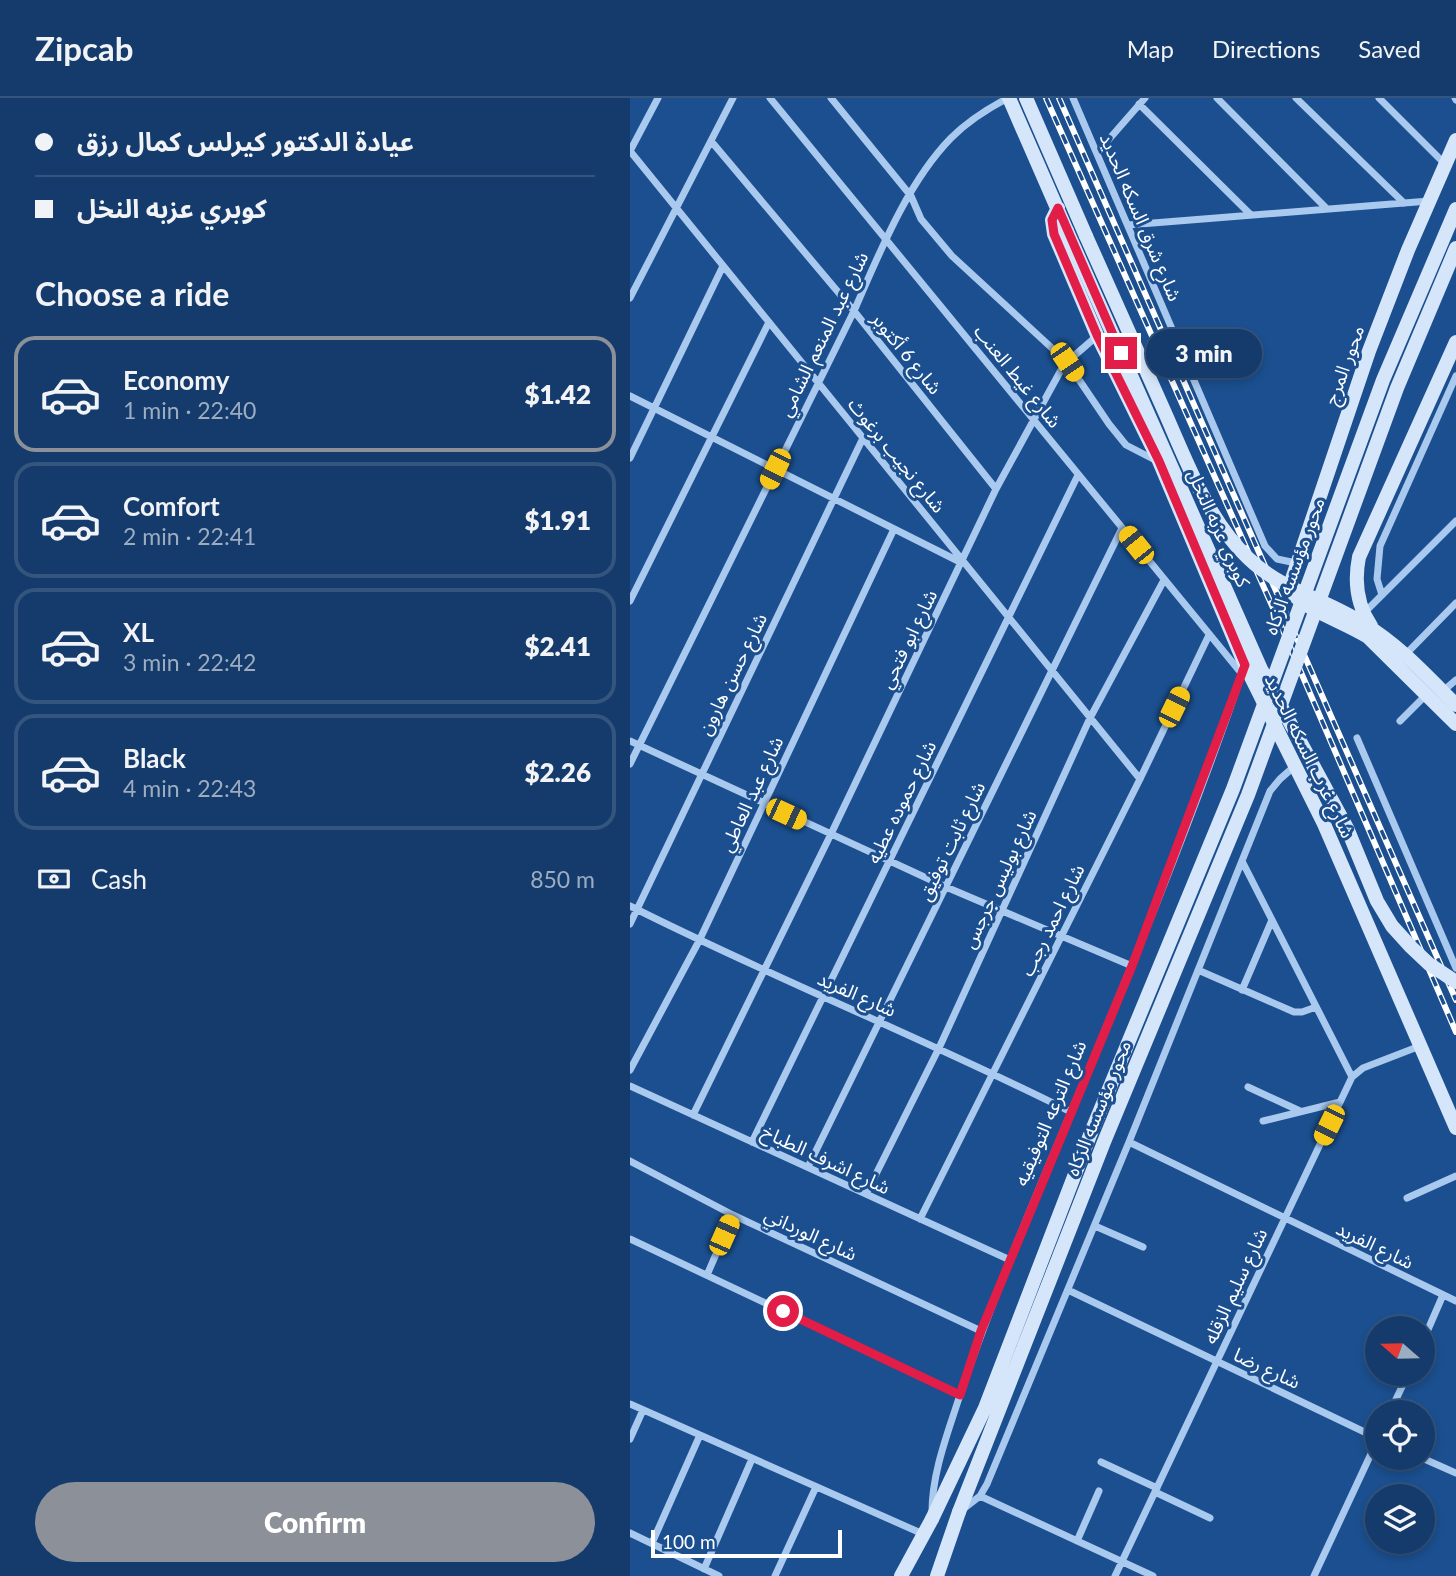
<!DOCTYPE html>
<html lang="en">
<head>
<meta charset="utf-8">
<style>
	:root { --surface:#143b6b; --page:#214673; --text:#f1f3f6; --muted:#9dadc1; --line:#33557e; --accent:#8c9099 }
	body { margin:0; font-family:Lato,"Noto Sans Arabic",sans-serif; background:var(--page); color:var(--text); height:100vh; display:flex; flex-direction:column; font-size:26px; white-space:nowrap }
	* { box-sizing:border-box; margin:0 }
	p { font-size:23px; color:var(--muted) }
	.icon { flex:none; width:38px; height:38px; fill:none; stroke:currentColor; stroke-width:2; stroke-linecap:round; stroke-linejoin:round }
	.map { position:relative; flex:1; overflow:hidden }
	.drawer { display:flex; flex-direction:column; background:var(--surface); width:630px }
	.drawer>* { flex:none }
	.banner { display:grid; align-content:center; height:154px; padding:0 35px; background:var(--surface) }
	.needle { width:46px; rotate:290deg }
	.buttons { position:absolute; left:735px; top:1218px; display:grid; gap:14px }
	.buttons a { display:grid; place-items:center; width:70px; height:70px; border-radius:50%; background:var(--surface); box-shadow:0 4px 10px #0003,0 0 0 2px var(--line); font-size:35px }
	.scale { position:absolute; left:21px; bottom:18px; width:191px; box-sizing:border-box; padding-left:7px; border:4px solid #fff; border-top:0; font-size:19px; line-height:24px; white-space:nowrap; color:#fff; -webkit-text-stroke:5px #1b4f8f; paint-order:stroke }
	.end { position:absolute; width:32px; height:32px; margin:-16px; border:9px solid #e11d48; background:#fff; box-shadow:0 0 0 4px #fff }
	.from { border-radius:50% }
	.bubble { position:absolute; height:49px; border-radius:24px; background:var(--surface); box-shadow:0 4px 10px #0003,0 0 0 2px var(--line); font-size:23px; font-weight:800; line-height:49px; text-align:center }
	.car { position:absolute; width:21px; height:42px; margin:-21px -10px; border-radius:9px; box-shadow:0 0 5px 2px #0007; background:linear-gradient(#f5c518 24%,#345 0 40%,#f5c518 0 76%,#345 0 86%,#f5c518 0) }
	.banner b { display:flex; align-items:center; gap:24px; height:66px; font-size:26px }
	.banner b+b { border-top:2px solid var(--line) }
	.banner i { width:18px; height:18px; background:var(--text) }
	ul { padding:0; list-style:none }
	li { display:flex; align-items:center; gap:21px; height:116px; margin:0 14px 10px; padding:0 21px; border:4px solid var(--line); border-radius:21px }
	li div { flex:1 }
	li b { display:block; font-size:26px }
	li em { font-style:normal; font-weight:800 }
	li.current { border-color:var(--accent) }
	li>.icon { width:63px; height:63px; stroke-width:1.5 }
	h2 { padding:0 35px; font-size:32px; line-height:84px }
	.pay { display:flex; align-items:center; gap:18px; height:77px; padding:0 35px; font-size:26px }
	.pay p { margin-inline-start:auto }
	.cta { display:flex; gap:14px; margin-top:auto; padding:14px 35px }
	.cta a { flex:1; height:80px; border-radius:42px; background:var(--accent); color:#fff; font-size:28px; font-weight:800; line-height:80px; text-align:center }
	header { display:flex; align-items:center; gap:42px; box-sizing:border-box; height:98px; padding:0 35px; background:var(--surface); border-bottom:2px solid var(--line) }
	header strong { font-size:33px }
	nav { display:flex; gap:38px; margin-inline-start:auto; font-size:24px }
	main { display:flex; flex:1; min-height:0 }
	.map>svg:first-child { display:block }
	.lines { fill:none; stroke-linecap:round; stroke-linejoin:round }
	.street { stroke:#a9c9ee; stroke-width:7 }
	.secondary { stroke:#d6e6fa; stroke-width:14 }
	.rail-casing { stroke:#fff; stroke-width:6 }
	.rail { stroke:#1b4f8f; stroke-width:3.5; stroke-dasharray:10; stroke-linecap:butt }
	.secondary-bridge { stroke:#d6e6fa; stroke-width:14 }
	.route { stroke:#e11d48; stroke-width:9 }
	.labels { text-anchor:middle; stroke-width:6; stroke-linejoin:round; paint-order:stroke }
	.street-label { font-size:19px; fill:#fff; stroke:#1b4f8f }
</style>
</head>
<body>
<header>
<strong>Zipcab</strong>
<nav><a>Map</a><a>Directions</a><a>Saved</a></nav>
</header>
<main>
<section class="drawer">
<div class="banner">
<b><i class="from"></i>عيادة الدكتور كيرلس كمال رزق</b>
<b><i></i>كوبري عزبه النخل</b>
</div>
<h2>Choose a ride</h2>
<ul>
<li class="current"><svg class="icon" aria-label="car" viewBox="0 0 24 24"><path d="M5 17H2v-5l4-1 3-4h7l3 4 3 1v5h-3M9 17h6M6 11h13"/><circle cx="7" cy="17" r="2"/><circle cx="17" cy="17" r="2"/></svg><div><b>Economy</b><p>1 min · 22:40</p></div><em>$1.42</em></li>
<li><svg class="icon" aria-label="car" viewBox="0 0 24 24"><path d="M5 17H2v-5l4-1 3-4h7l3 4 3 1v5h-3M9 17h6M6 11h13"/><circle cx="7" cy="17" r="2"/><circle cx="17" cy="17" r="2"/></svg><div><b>Comfort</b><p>2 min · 22:41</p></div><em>$1.91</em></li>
<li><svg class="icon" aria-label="car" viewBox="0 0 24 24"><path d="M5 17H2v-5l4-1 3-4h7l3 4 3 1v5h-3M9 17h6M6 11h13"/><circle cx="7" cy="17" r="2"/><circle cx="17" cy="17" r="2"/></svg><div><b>XL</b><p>3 min · 22:42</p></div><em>$2.41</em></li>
<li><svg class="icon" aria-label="car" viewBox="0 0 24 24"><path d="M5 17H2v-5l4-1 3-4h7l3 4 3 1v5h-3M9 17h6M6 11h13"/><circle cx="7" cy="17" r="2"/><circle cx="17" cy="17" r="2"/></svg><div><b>Black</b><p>4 min · 22:43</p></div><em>$2.26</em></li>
</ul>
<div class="pay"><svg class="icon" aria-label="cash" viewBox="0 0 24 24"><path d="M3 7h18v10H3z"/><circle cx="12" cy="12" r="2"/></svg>Cash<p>850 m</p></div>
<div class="cta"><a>Confirm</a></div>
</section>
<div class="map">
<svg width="826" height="1478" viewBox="0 0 826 1478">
	<rect width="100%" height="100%" fill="#1b4f8f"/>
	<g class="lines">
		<path class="street" d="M28 0 0 53 510 681
			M140 0 612 576
			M201 0 281 98 291 121 322 158 437 264 479 326 496 347 527 363
			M443 0 635 448 647 461 666 465
			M587 0 697 111
			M666 0 774 105
			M749 0 815 66
			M825 0 826 2
			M509 6 621 117
			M81 43 224 213 366 391
			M467 55 515 0
			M498 127 799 103
			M0 200 103 0
			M0 298 332 465
			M0 360 93 168
			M752 497 747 481 750 448 826 278
			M0 503 139 224
			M735 514 826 423
			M775 557 826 505
			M813 593 826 582
			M770 623 796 597
			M727 640 826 870
			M0 643 316 789 502 868
			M0 666 224 213C249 156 277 85 321 40 338 23 357 11 378 0
			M612 763 722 979
			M0 808C145 881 296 941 441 1014
			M0 826 233 340
			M568 872 664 914H672L686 909
			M612 892 642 822
			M0 972 69 843 264 431
			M0 988 380 1162
			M618 989 670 1013
			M63 1017 201 736 366 391 431 272 437 264 467 238
			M633 1023 710 1004
			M122 1044 448 377
			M499 1044 826 1203
			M0 1063 103 1117 351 1233
			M178 1069 492 430
			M236 1096 309 950 460 620 534 482
			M777 1100 826 1078
			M290 1121 510 681 579 537
			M465 1128 513 1149
			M0 1141 330 1297
			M77 1177 103 1117
			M438 1192 747 1340
			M793 1243 813 1197
			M0 1306 293 1436
			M760 1314 778 1276
			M0 1341 13 1312
			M792 1360 826 1375
			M471 1364 527 1390
			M525 1394 580 1420
			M350 1398 523 1478
			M332 1412 350 1398 357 1386 499 1044 640 693 650 681 666 667
			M302 1414C302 1377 316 1340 327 1306 351 1233 379 1163 408 1093 480 920 554 747 614 570
			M0 1435 89 1478
			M447 1443 469 1393
			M22 1445 70 1337
			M74 1471 122 1361
			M145 1478 186 1389
			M485 1478 722 979 733 970 790 948
			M684 1478 747 1343"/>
		<path class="secondary" d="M379 0 437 133
			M396 0 456 138
			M826 42 778 152 739 253 661 484C661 490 662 495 667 500 675 510 723 529 738 539L826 626
			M428 110 422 122 424 136 467 237 529 363 615 567 694 726 826 1030
			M271 1478 302 1421
			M307 1478 329 1414"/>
		<g class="rail-casing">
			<path id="rail" d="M416 0 648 521 826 934
				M429 0 826 902"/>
		</g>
		<use href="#rail" class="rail"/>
		<path class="secondary-bridge" d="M437 133 631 571 717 730 747 803 762 828 781 849 799 866 826 884
			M456 138C481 195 507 251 532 308 556 361 576 420 618 460 651 492 697 502 734 526 769 547 797 578 826 607
			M741 528C727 507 724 484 729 459L826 244
			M329 1414 474 1044 618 697 767 290 826 150
			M302 1421 355 1310 460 1037 603 691 753 282 826 111"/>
	</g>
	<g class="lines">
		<path class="route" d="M153 1213 330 1297 351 1233 502 868 604 597 615 567 529 363 467 237 424 136 422 122 428 110 491 255"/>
	</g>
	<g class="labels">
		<g class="street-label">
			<text transform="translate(511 119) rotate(67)" y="7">شارع شرق السكه الحديد</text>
			<text transform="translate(193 236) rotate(-64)" y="7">شارع عبد المنعم الشامي</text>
			<text transform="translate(277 255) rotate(51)" y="7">شارع 6 أكتوبر</text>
			<text transform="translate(714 267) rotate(-70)" y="7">محور المرج</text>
			<text transform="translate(388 278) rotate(51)" y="7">شارع غيط العنب</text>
			<text transform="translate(267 357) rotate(51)" y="7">شارع نجيب برغوث</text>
			<text transform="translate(589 430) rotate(66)" y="7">كوبري عزبه النخل</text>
			<text transform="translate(664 468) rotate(-70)" y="7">محور مؤسسه الزكاه</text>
			<text transform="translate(278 541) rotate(-64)" y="7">شارع ابو فتحي</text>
			<text transform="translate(102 576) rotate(-64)" y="7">شارع حسن هارون</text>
			<text transform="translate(680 658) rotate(64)" y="7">شارع غرب السكه الحديد</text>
			<text transform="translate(121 696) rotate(-65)" y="7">شارع عبد العاطي</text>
			<text transform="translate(271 704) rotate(-64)" y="7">شارع حموده عطيه</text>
			<text transform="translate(321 743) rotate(-64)" y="7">شارع ثابت توفيق</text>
			<text transform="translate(369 781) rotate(-65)" y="7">شارع بوليس جرجس</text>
			<text transform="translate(422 822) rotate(-64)" y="7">شارع احمد رجب</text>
			<text transform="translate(227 896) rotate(24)" y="7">شارع الفريد</text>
			<text transform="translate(468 1010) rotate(-68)" y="7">محور مؤسسه الزكاه</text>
			<text transform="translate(420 1015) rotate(-67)" y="7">شارع الترعه التوفيقيه</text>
			<text transform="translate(196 1061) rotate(25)" y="7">شارع اشرف الطباخ</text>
			<text transform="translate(181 1136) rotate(25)" y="7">شارع الورداني</text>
			<text transform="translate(745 1147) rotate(26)" y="7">شارع الفريد</text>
			<text transform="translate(605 1188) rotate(-65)" y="7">شارع سليم الزقله</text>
			<text transform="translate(637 1270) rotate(25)" y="7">شارع رضا</text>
		</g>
	</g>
</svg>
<div class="buttons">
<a><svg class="needle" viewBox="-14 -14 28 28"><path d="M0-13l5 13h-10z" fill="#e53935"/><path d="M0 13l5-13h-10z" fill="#9dadc1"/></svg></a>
<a><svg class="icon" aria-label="locate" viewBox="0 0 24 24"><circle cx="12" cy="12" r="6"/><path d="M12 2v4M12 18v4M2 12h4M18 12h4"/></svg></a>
<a><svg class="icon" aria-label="layers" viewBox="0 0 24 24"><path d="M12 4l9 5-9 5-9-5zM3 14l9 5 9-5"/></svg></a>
</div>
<div class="scale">100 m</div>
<i class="end from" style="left:153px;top:1213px"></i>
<i class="end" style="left:491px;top:255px"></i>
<div class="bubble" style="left:516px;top:231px;width:116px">3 min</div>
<i class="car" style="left:437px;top:264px;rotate:146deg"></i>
<i class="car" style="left:145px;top:371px;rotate:206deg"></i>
<i class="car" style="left:506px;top:447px;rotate:321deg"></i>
<i class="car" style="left:544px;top:609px;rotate:26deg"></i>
<i class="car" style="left:156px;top:716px;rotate:115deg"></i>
<i class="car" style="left:699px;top:1027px;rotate:206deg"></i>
<i class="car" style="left:94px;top:1137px;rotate:24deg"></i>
</div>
</main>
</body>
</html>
